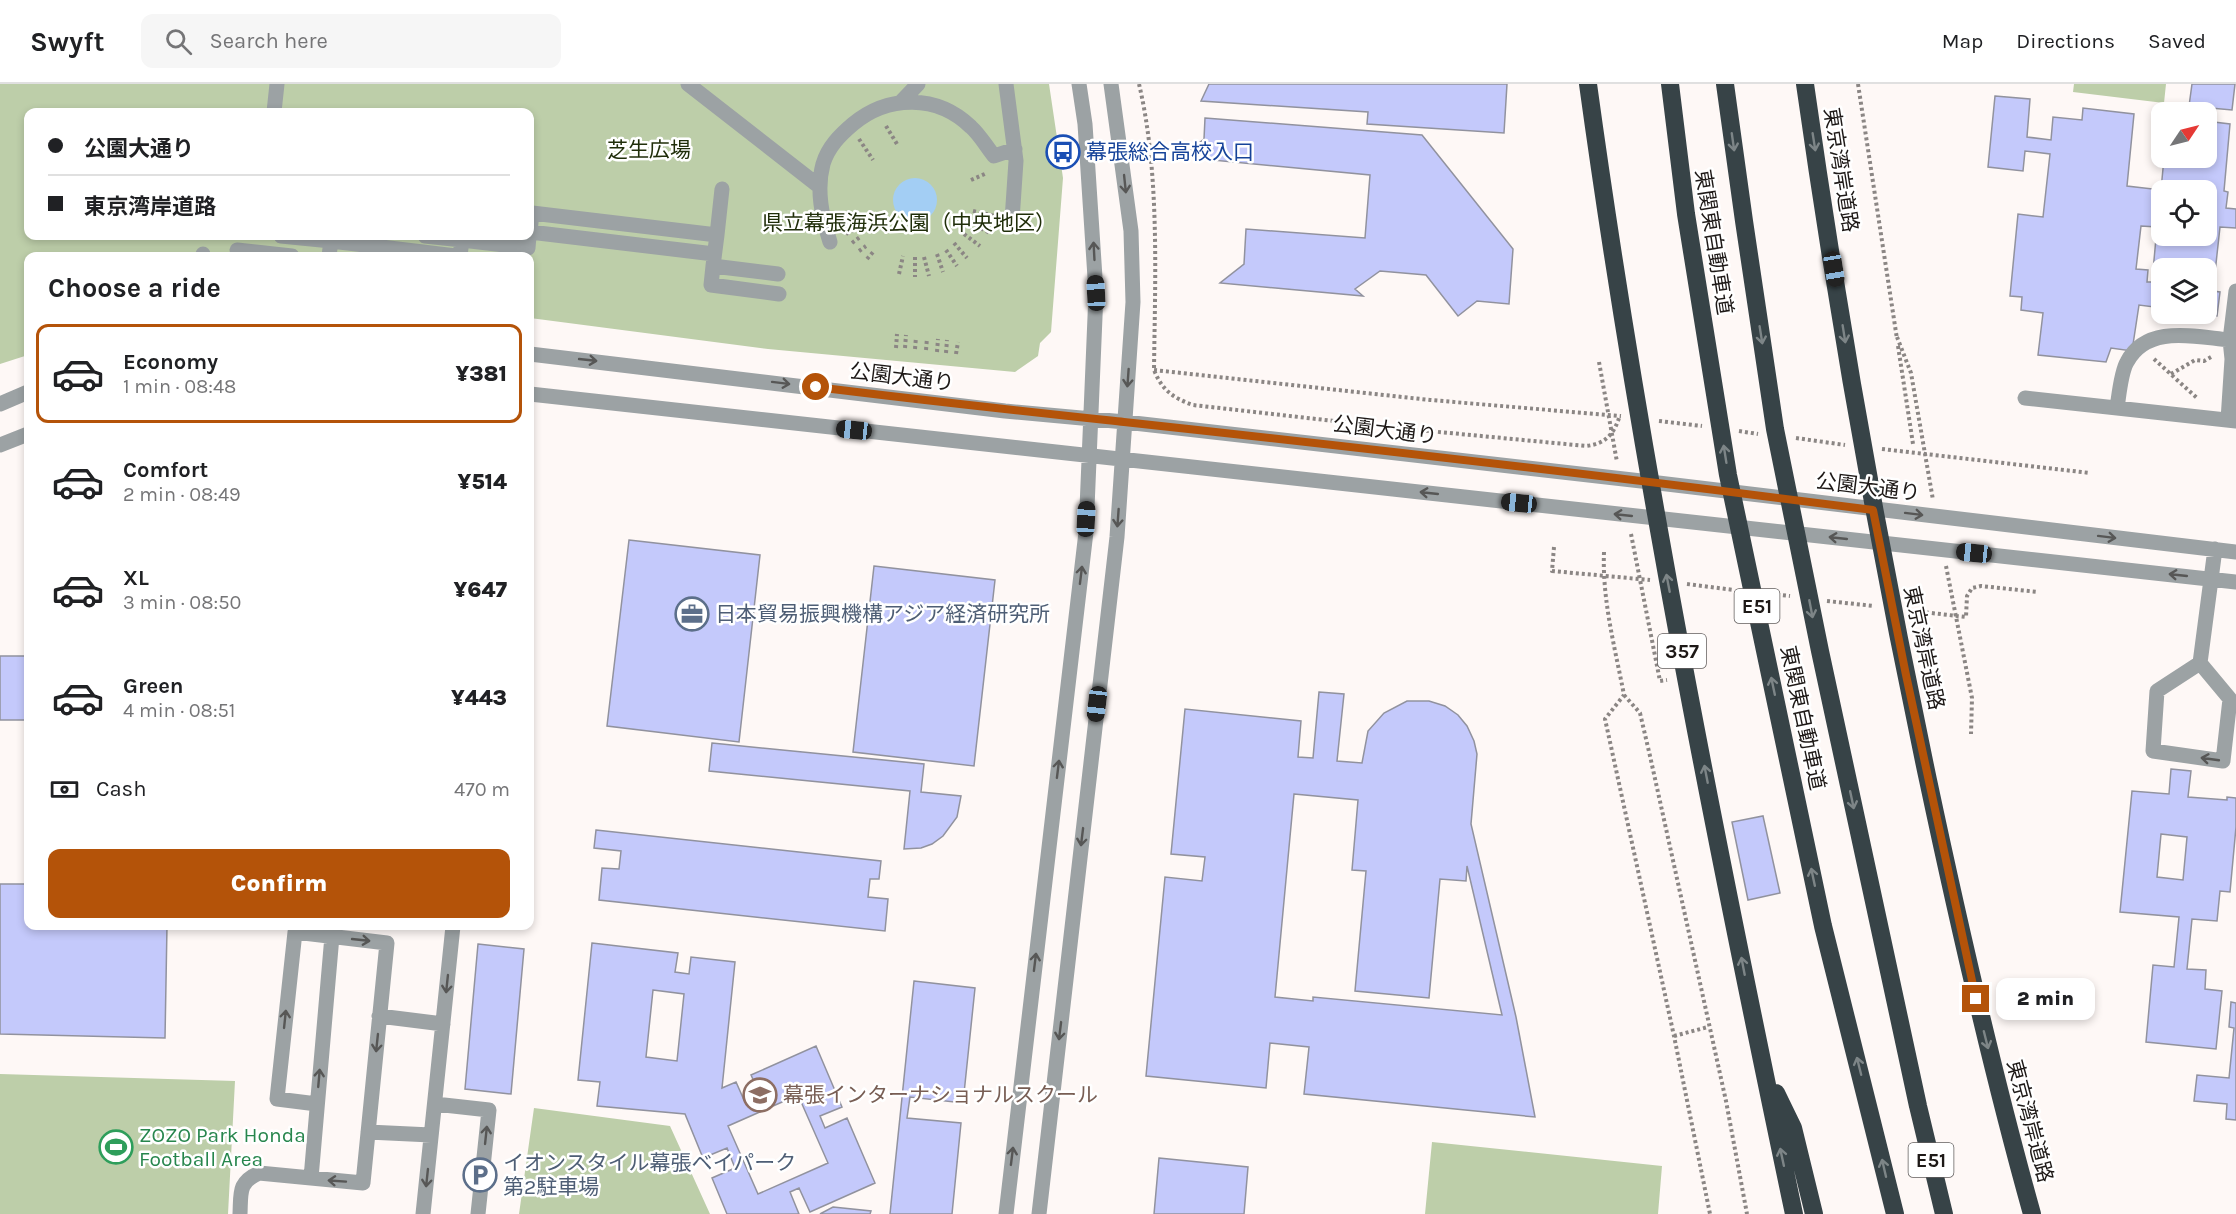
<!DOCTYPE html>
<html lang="en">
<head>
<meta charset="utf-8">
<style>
	:root { --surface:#fff; --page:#f6f6f6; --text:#202124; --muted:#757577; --line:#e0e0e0; --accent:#b45309 }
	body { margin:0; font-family:Karla,"Noto Sans JP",sans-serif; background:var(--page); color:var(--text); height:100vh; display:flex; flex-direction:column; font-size:22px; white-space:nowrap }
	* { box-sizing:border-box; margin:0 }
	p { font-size:20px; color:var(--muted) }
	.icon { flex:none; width:33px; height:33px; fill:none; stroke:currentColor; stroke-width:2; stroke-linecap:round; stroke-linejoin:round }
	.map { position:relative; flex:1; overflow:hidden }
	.side { position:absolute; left:24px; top:168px; width:510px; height:678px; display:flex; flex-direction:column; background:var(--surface); border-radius:12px; box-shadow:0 3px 9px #0003 }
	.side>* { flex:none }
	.banner { position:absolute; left:24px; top:24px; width:510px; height:132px; border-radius:12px; box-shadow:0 3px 9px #0003; display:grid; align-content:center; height:132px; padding:0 24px; background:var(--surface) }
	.needle { width:39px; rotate:55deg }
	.fabs { position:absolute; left:2151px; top:18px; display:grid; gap:12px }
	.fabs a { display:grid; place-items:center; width:66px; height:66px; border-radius:12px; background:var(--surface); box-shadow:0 3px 9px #0003; font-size:30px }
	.end { position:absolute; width:27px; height:27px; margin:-14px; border:8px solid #b45309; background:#fff; box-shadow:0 0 0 3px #fff }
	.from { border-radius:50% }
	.bubble { position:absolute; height:42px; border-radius:12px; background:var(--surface); box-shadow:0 3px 9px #0003; font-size:20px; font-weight:800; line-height:42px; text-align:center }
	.car { position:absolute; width:18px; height:36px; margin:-18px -9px; border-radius:8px; box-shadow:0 0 4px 2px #0007; background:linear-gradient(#222 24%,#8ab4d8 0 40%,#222 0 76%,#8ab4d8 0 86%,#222 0) }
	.banner b { display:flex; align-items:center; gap:21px; height:57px; font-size:22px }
	.banner b+b { border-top:2px solid var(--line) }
	.banner i { width:15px; height:15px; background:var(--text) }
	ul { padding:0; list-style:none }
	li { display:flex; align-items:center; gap:18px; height:99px; margin:0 12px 9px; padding:0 12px; border:3px solid transparent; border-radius:12px }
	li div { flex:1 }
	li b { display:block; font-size:22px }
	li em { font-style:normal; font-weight:800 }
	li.on { border-color:var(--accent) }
	li>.icon { width:54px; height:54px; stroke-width:1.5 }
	h2 { padding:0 24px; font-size:27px; line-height:72px }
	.pay { display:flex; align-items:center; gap:15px; height:66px; padding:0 24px; font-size:22px }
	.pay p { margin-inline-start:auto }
	.button { display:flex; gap:12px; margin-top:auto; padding:12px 24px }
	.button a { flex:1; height:69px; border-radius:12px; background:var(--accent); color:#fff; font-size:24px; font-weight:800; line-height:69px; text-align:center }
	header { display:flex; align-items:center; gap:36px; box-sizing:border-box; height:84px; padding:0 30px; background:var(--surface); border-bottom:2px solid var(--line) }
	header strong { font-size:28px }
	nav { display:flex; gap:33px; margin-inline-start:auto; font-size:21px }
	.search { width:420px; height:54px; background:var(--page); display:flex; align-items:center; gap:15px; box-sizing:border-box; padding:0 21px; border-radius:12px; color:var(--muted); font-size:22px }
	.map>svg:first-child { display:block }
	.green { fill:#bdcea9; fill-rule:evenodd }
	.water { fill:#a3cef4 }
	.building { fill:#c4c9fb; stroke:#91929e; stroke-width:1.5; fill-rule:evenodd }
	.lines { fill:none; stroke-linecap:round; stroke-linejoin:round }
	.path { stroke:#8b8684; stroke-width:4; stroke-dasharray:3 3; stroke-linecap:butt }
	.minor { stroke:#9ca2a4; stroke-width:15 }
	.highway { stroke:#374347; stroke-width:18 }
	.oneway { stroke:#7d8587 }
	.oneway2 { stroke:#575756 }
	.route { stroke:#b45309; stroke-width:8 }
	.labels { text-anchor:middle; stroke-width:5; stroke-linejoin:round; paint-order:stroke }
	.shield { fill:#fff; stroke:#625e5d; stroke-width:1.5 }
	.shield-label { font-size:20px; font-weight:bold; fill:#1e1917 }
	.park-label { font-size:21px; fill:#202e0a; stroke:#fff }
	.transit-label { font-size:21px; fill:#164399; stroke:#fff; text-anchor:start }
	.street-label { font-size:21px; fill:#1e1917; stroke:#fff }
	.service-label { font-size:21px; fill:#4e5e75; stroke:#fff; text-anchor:start }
	.education-label { font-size:21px; fill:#785e54; stroke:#fff; text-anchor:start }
	.leisure-label { font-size:21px; fill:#27864d; stroke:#fff; text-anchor:start }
</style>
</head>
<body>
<header>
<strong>Swyft</strong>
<div class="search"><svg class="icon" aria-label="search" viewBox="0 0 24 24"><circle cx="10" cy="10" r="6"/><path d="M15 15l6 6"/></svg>Search here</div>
<nav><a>Map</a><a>Directions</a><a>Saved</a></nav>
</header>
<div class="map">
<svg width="2236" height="1130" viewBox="0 0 2236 1130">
	<rect width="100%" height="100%" fill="#fef8f6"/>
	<path class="green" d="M0 0H1049L1063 94 1051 248 1040 259 1038 272 1015 288 768 265 530 234V172H28V271L0 280ZM28 28H530V152H28Z
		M2074 0H2166L2164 19 2073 8Z
		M0 990 235 997 228 1130H0Z
		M534 1024 670 1042 710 1130H519Z
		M1432 1058 1662 1082 1658 1130H1425Z"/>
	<path class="water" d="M893 116a22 22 0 1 1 44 0a22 22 0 1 1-44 0Z"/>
	<path class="building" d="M1209 0H1507L1504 49 1367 40 1368 28 1201 17Z
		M2192 0H2235L2232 26 2189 22Z
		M1995 12 2030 15 2027 53 2051 56 2053 33 2082 36 2083 24 2134 30 2127 102 2161 106 2164 74H2206V37L2230 40 2224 107 2228 108 2226 124 2236 125V144L2220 143 2213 207 2220 208 2217 232 2201 230H2206V184H2162V224L2139 221 2132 267 2111 264 2106 278 2038 271 2043 229 2021 226 2022 213 2010 212 2018 130 2043 133 2050 70 2025 67 2023 87 1988 83ZM2162 106H2206V152H2162ZM2141 142 2157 143 2152 198H2147L2148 186 2136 185Z
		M1205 34 1422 51 1513 165 1509 220 1477 217 1458 232 1426 191 1380 187 1355 205 1363 212 1220 199 1244 180 1246 145 1365 154 1370 91 1181 73 1204 55Z
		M629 456 760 471 739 658 607 642Z
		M874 482 995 496 974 682 853 668Z
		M0 572H28V653L25 651V636H0Z
		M1319 608 1344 610 1337 677 1362 679 1368 647 1384 629 1407 617H1429L1445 622 1458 631 1467 642 1474 657 1477 670 1471 740 1516 933 1535 1033 1304 1010 1309 963 1270 959 1266 1004 1146 992 1165 793 1202 797 1205 773 1171 770 1185 625 1301 637 1298 673 1313 674ZM1294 710 1358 716 1352 786 1366 787 1355 907 1429 914 1440 795 1466 797 1467 782 1502 931 1313 913V917L1275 913Z
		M712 659 924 680 921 708 961 712 957 733 943 752 932 760 921 764 904 765 910 707 709 687Z
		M2171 685 2191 687 2188 713 2227 716V713L2236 714V743L2230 808 2220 807 2217 837 2192 835 2187 885 2206 886 2205 905 2222 907 2216 965 2146 958 2153 881 2174 883 2179 833 2120 828 2132 707 2169 710ZM2161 750 2187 753 2183 796 2157 793Z
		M1763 732 1780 809 1748 816 1732 738Z
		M596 746 881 777 879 795H870L868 813 888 815 885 847 599 816 602 784 619 785 621 767 594 764Z
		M0 800H28V842H167L165 954 0 950Z
		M592 859 678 869 675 888 689 890 691 873 735 878 722 1004 736 998 744 1016 759 1009 751 991 816 962 842 1023 820 1032 825 1044 847 1034 875 1099 810 1128 799 1104 790 1108 799 1130H727L712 1094 735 1084 727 1064 703 1074 685 1030 597 1022 600 998 578 996ZM653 906 684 910 677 977 646 973ZM798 1011 828 1079 758 1110 728 1042Z
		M478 860 524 865 511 1010 465 1005Z
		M914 897 975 904 963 1019 910 1013 907 1034 961 1039 952 1130H890Z
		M2231 918 2236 919V1036L2226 1035 2227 1020 2194 1017 2197 991 2229 994 2234 944 2229 943Z
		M1159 1074 1248 1083 1244 1130H1154Z
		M833 1123 871 1127 870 1130H820Z"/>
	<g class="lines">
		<path class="path" d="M1139 0C1160 89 1155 195 1154 286 1162 306 1173 314 1193 321L1387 343 1586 362C1604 360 1613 352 1619 334
			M1858 0 1897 255
			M886 42 897 60
			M859 55 873 76
			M971 96 987 89
			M973 127 995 132
			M970 139 990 149
			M846 150 855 145
			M964 150 980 162
			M852 159 860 153
			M954 159 967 174
			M946 166 957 182
			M859 167 866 162
			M937 170 943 188
			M915 173V193
			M924 173 929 192
			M867 175 874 167
			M899 190 903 172
			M1897 253 1911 289 1933 416
			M1898 262 1913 360
			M896 264 897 250
			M905 264 906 251
			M915 265 916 253
			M926 266 927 254
			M937 268 938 255
			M946 269 947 256
			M956 270 958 258
			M2154 275 2197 314
			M1599 278 1617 378
			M1154 286 1430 316 1621 332
			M2171 290 2195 276 2204 277 2211 273
			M1659 337 1702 342
			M1739 347 1758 350
			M1796 354 1845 361
			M1882 365 2090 389
			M1631 450 1660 597 1667 596
			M1554 463 1552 487 1650 496
			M1604 468C1602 516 1615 564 1624 611L1605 635 1674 952 1710 1130
			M1946 482 1972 614 1971 650
			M1687 500 1734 506
			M1771 510 1790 512
			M1827 517 1874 522
			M1914 527 1966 533 1967 512 1972 504 1981 502 2038 508
			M1624 611 1640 629 1650 672 1726 1017 1747 1130
			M1674 952 1708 943"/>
		<path class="minor" d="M688 0 820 103
			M1006 0 1016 77 1012 136
			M900 19 918 0
			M274 28 277 0
			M530 148 532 129 717 151 713 182 778 190
			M530 151V148L714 170
			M717 151 722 105
			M281 152 331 157 332 152
			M425 152 462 156 463 152
			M830 158C822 133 816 106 823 80 828 63 840 51 853 40 888 11 937 10 971 43 980 51 986 62 994 72L1015 65
			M237 166 292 172
			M203 172V170
			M329 172 331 157 456 172
			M460 172 462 156 528 164 529 152
			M713 182 711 201 779 210
			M530 270 1005 327 1125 338 1650 398 2236 468
			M530 310 2236 498
			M2025 314 2236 337
			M0 320 28 308
			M2117 324C2119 311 2121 288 2127 278 2147 240 2195 253 2230 256
			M2228 336 2232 275 2230 256 2236 207
			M0 361 28 350
			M2200 579 2157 607 2153 667 2223 677 2230 615 2200 579 2215 465
			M379 932 443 940
			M435 1020 489 1026 478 1130
			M368 1048 431 1051
			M311 1094 332 852
			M240 1130C241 1109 238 1098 259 1089L363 1099 387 859 295 848 277 1015 317 1020
			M423 1130 453 842
			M1006 1130 1086 448 1096 209 1085 40 1079 0
			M1039 1130 1117 453 1133 218 1131 147 1111 0"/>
		<path class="highway" d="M1588 0C1640 379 1715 755 1794 1130
			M1670 0 1686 130 1728 391 1823 842 1895 1130
			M1725 0 1744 137 1775 345 1820 567 1918 1022 1944 1130
			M1805 0C1838 233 1879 465 1928 696 1959 842 1992 987 2032 1130
			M1776 1009 1793 1044 1814 1130"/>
	</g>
	<defs><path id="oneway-shaft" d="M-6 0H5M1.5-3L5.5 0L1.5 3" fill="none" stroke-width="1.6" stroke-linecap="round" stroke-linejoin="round" transform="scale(1.5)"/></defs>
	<g class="oneway">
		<use href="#oneway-shaft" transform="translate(1733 58) rotate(82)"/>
		<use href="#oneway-shaft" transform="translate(1814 58) rotate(81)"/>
		<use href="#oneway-shaft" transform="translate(1844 250) rotate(81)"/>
		<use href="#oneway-shaft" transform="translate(1761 251) rotate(81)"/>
		<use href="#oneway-shaft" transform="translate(1725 370) rotate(-99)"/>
		<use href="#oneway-shaft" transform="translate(1668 499) rotate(-101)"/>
		<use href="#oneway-shaft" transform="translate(1811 525) rotate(79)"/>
		<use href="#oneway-shaft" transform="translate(1773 602) rotate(-102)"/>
		<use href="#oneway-shaft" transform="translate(1706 690) rotate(-101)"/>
		<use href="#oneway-shaft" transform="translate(1852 716) rotate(78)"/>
		<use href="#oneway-shaft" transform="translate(1813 793) rotate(-102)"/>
		<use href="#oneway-shaft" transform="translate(1743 882) rotate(-101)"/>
		<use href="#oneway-shaft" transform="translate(1986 956) rotate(76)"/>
		<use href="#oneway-shaft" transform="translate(1859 982) rotate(-104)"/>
		<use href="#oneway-shaft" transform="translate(1782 1073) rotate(-102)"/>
		<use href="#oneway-shaft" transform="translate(1884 1084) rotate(-103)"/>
	</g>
	<g class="oneway2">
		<use href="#oneway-shaft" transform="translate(1125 100) rotate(84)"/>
		<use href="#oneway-shaft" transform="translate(1094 167) rotate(-93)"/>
		<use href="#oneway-shaft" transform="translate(588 276) rotate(6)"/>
		<use href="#oneway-shaft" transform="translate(1128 294) rotate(94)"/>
		<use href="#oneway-shaft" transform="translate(781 299) rotate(7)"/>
		<use href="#oneway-shaft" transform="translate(1429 409) rotate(-174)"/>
		<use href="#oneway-shaft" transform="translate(1914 430) rotate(7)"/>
		<use href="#oneway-shaft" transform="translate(1623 431) rotate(-174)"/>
		<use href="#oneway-shaft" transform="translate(1118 434) rotate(94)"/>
		<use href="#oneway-shaft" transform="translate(2107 453) rotate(7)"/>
		<use href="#oneway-shaft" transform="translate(1838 454) rotate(-174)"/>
		<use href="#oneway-shaft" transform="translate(1081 491) rotate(-83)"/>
		<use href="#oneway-shaft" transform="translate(2178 491) rotate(-174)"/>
		<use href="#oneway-shaft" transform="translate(2210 675) rotate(-172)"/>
		<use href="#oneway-shaft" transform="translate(1058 685) rotate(-83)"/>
		<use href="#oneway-shaft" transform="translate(1082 753) rotate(97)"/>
		<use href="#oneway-shaft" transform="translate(361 856) rotate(6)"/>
		<use href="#oneway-shaft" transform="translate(1035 878) rotate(-83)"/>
		<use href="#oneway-shaft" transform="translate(447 900) rotate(96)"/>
		<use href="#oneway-shaft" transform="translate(285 935) rotate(-84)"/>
		<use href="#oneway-shaft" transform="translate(1060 947) rotate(97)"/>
		<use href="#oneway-shaft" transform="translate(377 959) rotate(96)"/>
		<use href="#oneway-shaft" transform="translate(319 994) rotate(-85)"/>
		<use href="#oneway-shaft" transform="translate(486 1051) rotate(-84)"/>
		<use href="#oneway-shaft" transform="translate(1012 1072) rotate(-83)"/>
		<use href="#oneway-shaft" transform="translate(427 1094) rotate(96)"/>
		<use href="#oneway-shaft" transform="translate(337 1097) rotate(-176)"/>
	</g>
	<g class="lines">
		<path class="route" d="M816 303C919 316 1022 327 1124 338 1374 365 1624 394 1873 426L1906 591 1976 915"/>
	</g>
	<defs>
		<g id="bus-ring" transform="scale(1.725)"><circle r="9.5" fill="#fff" stroke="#1a4fb4" stroke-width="1.5"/><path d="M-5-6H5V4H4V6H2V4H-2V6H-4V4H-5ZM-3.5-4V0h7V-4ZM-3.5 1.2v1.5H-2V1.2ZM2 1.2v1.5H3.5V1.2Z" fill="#1a4fb4"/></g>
		<g id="office-ring" transform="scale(1.725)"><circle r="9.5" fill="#fff" stroke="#5c6f8a" stroke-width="1.5"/><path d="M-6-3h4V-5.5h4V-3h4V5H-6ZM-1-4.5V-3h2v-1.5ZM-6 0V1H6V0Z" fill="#5c6f8a"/></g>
		<g id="school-ring" transform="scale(1.725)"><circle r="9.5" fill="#fff" stroke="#8d6e63" stroke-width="1.5"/><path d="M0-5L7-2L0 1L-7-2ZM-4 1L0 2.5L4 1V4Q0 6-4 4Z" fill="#8d6e63"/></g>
		<g id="stadium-ring" transform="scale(1.725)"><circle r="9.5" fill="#fff" stroke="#2e9e5b" stroke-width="1.5"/><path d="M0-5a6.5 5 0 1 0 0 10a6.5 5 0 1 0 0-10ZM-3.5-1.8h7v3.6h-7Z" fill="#2e9e5b"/></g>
		<g id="parking-ring" transform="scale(1.725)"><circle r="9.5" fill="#fff" stroke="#5c6f8a" stroke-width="1.5"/><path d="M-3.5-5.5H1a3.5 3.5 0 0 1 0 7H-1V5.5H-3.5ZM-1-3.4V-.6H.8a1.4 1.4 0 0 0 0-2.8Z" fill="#5c6f8a"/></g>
	</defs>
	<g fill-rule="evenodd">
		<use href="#bus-ring" x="1063" y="68"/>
		<use href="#office-ring" x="692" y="530"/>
		<use href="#school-ring" x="760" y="1011"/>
		<use href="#stadium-ring" x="116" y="1063"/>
		<use href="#parking-ring" x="480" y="1091"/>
	</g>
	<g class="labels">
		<g class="shield">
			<rect x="1734.5" y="505" width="45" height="34" rx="4.5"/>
			<rect x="1658" y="550" width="48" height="34" rx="4.5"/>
			<rect x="1908.5" y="1059" width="45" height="34" rx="4.5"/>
		</g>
		<g class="shield-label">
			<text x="1757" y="529">E51</text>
			<text x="1682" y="574">357</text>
			<text x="1931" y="1083">E51</text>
		</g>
		<g class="park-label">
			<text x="649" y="73">芝生広場</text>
			<text x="909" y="146">県立幕張海浜公園（中央地区）</text>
		</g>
		<g class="transit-label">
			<text x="1086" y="75">幕張総合高校入口</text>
		</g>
		<g class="street-label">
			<text transform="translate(1841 86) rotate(81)" y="7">東京湾岸道路</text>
			<text transform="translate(1714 158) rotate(81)" y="7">東関東自動車道</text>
			<text transform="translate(902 293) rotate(7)" y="7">公園大通り</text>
			<text transform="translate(1385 346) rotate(7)" y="7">公園大通り</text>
			<text transform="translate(1868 403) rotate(7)" y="7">公園大通り</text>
			<text transform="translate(1924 564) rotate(78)" y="7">東京湾岸道路</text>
			<text transform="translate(1803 634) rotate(78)" y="7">東関東自動車道</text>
			<text transform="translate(2030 1037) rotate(75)" y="7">東京湾岸道路</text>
		</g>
		<g class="service-label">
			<text x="715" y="537">日本貿易振興機構アジア経済研究所</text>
			<text x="503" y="1086">イオンスタイル幕張ベイパーク<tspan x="503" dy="24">第2駐車場</tspan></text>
		</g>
		<g class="education-label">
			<text x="783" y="1018">幕張インターナショナルスクール</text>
		</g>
		<g class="leisure-label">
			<text x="139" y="1058">ZOZO Park Honda<tspan x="139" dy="24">Football Area</tspan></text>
		</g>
	</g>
</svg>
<div class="fabs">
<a><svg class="needle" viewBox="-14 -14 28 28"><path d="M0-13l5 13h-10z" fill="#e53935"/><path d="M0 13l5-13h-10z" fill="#757577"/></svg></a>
<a><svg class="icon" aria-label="locate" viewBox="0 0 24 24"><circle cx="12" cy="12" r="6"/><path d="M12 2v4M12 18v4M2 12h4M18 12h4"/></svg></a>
<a><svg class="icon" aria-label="layers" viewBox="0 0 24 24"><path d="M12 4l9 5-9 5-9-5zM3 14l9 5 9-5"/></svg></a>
</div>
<i class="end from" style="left:816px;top:303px"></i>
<i class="end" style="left:1976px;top:915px"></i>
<div class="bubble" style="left:1996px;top:894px;width:99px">2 min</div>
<i class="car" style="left:1834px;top:185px;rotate:171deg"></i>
<i class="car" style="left:1096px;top:209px;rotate:357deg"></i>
<i class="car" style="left:854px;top:346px;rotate:276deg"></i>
<i class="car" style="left:1519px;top:419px;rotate:276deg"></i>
<i class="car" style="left:1086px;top:435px;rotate:3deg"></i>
<i class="car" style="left:1974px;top:469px;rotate:276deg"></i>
<i class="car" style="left:1097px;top:620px;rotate:187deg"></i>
<div class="banner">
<b><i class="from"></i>公園大通り</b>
<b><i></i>東京湾岸道路</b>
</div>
<section class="side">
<h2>Choose a ride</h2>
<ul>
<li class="on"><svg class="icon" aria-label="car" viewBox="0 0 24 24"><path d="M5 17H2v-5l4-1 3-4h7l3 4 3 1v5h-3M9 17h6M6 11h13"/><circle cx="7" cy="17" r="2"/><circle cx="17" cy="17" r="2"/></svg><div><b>Economy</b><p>1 min · 08:48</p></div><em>¥381</em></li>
<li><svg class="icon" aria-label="car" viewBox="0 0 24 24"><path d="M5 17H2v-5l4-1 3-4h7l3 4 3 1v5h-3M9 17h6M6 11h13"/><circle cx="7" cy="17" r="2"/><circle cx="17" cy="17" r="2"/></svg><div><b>Comfort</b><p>2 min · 08:49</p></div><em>¥514</em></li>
<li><svg class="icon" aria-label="car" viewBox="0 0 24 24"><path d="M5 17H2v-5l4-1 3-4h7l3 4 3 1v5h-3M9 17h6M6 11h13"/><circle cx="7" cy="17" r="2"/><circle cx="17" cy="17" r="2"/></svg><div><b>XL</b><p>3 min · 08:50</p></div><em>¥647</em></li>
<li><svg class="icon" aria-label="car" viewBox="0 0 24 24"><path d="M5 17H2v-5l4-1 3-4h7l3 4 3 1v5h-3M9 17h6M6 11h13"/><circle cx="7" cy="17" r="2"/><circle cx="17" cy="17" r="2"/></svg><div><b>Green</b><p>4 min · 08:51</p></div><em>¥443</em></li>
</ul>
<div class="pay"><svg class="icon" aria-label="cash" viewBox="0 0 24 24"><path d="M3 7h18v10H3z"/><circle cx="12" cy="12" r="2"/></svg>Cash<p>470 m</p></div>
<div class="button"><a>Confirm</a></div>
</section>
</div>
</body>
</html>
